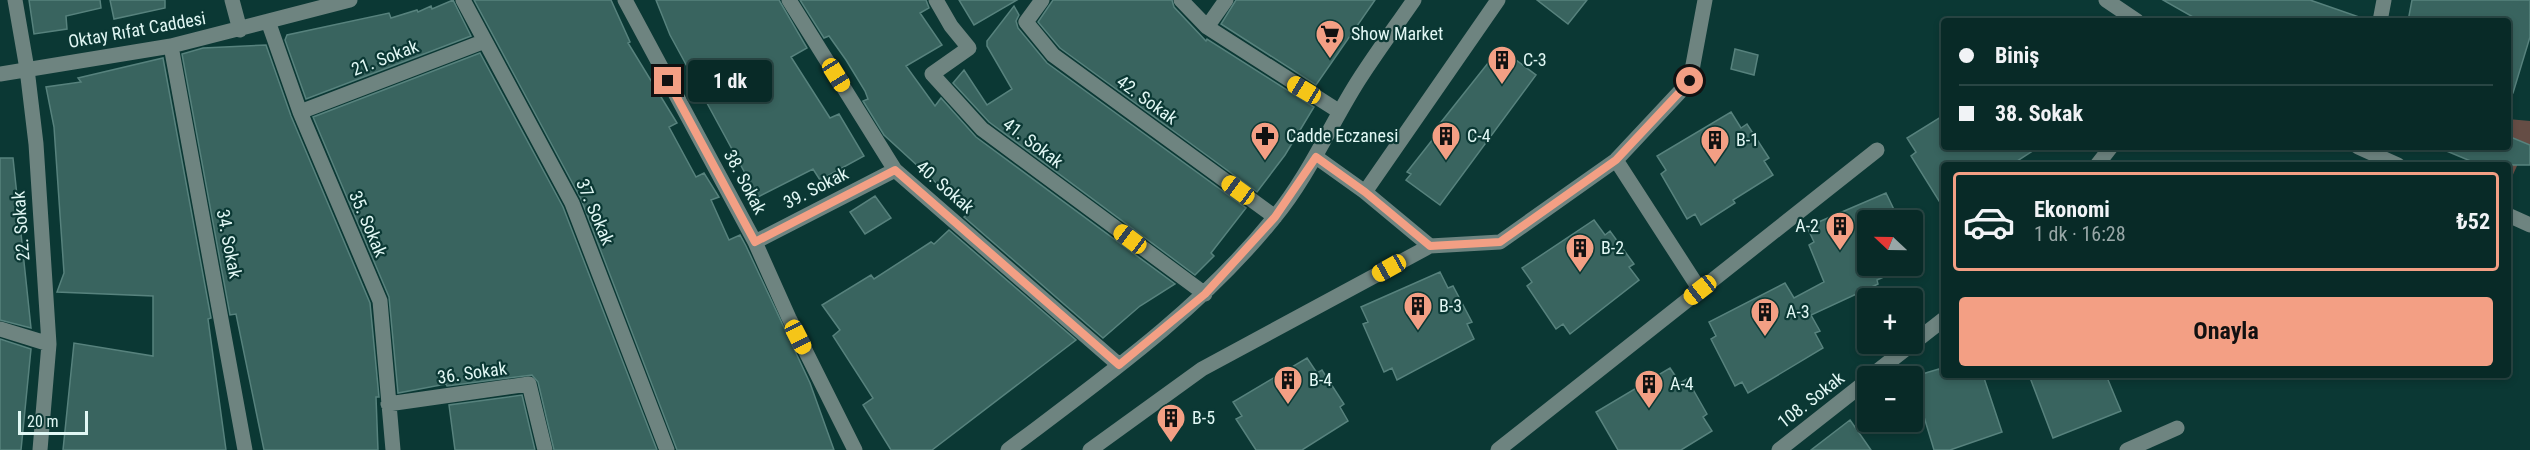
<!DOCTYPE html>
<html lang="tr">
<head>
<meta charset="utf-8">
<style>
	:root { --surface:#082a27; --page:#11322f; --text:#f1f3f6; --muted:#98a7a7; --line:#294644; --accent:#f39f84 }
	body { margin:0; font-family:"Roboto Condensed",sans-serif; background:var(--page); color:var(--text); height:100vh; display:flex; flex-direction:column; font-size:22px; white-space:nowrap }
	* { box-sizing:border-box; margin:0 }
	p { font-size:20px; color:var(--muted) }
	.icon { flex:none; width:33px; height:33px; fill:none; stroke:currentColor; stroke-width:2; stroke-linecap:round; stroke-linejoin:round }
	.map { position:relative; flex:1; overflow:hidden }
	.sheet { position:absolute; left:1941px; top:162px; width:570px; height:216px; display:flex; flex-direction:column; background:var(--surface); border-radius:6px; box-shadow:0 3px 9px #0003,0 0 0 2px var(--line) }
	.sheet>* { flex:none }
	.hud { position:absolute; left:1941px; top:18px; width:570px; height:132px; border-radius:6px; box-shadow:0 3px 9px #0003,0 0 0 2px var(--line); display:grid; align-content:center; height:132px; padding:0 18px; background:var(--surface) }
	.needle { width:39px; rotate:292deg }
	.controls { position:absolute; left:1857px; top:210px; display:grid; gap:12px }
	.controls a { display:grid; place-items:center; width:66px; height:66px; border-radius:6px; background:var(--surface); box-shadow:0 3px 9px #0003,0 0 0 2px var(--line); font-size:30px }
	.scale { position:absolute; left:18px; bottom:15px; width:70px; box-sizing:border-box; padding-left:6px; border:3px solid #e1f7f4; border-top:0; font-size:16px; line-height:21px; white-space:nowrap; color:#e1f7f4; -webkit-text-stroke:4px #0b3834; paint-order:stroke }
	.end { position:absolute; width:27px; height:27px; margin:-14px; border:8px solid #f39f84; background:#111; box-shadow:0 0 0 3px #111 }
	.from { border-radius:50% }
	.bubble { position:absolute; height:42px; border-radius:6px; background:var(--surface); box-shadow:0 3px 9px #0003,0 0 0 2px var(--line); font-size:20px; font-weight:700; line-height:42px; text-align:center }
	.car { position:absolute; width:18px; height:36px; margin:-18px -9px; border-radius:8px; box-shadow:0 0 4px 2px #0007; background:linear-gradient(#f5c518 24%,#345 0 40%,#f5c518 0 76%,#345 0 86%,#f5c518 0) }
	.hud b { display:flex; align-items:center; gap:21px; height:57px; font-size:22px }
	.hud b+b { border-top:2px solid var(--line) }
	.hud i { width:15px; height:15px; background:var(--text) }
	ul { padding:10px 0 0; list-style:none }
	li { display:flex; align-items:center; gap:18px; height:99px; margin:0 12px 9px; padding:0 6px; border:3px solid transparent; border-radius:6px }
	li div { flex:1 }
	li b { display:block; font-size:22px }
	li em { font-style:normal; font-weight:700 }
	li.current { border-color:var(--accent) }
	li>.icon { width:54px; height:54px; stroke-width:1.5 }
	.action { display:flex; gap:12px; margin-top:auto; padding:12px 18px }
	.action a { flex:1; height:69px; border-radius:6px; background:var(--accent); color:#111; font-size:24px; font-weight:700; line-height:69px; text-align:center }
	.map>svg:first-child { display:block }
	.green { fill:#654d45 }
	.building { fill:#39645f; stroke:#57827d; stroke-width:1.5 }
	.lines { fill:none; stroke-linecap:round; stroke-linejoin:round }
	.minor { stroke:#6e8480; stroke-width:15 }
	.route { stroke:#f39f84; stroke-width:8 }
	.labels { text-anchor:middle; stroke-width:4.5; stroke-linejoin:round; paint-order:stroke }
	.street-label { font-size:18px; fill:#e1f7f4; stroke:#0b3834 }
	.poi-label { font-size:18px; fill:#e1f7f4; stroke:#0b3834; text-anchor:start }
</style>
</head>
<body>
<div class="map">
<svg width="2530" height="450" viewBox="0 0 2530 450">
	<rect width="100%" height="100%" fill="#0b3834"/>
	<path class="green" d="M2508 119 2530 121V145L2527 144 2511 179 2508 178V165H2487L2508 147Z"/>
	<path class="building" d="M29 0H100L101 8 66 16 67 29 34 34Z
		M110 0H165V8L114 19Z
		M453 0 471 36 306 99 285 40 287 35 389 13 391 18 417 10 418 12 431 6 432 9Z
		M474 0H611L630 42 628 43 677 123 669 127 696 177 704 173 719 197 711 200 729 240 740 235 746 246 810 383 834 450H677L581 199Z
		M656 0H779L807 48 791 57 830 118 839 114 864 156 820 180 813 169 758 197 670 35Z
		M800 0H926L929 8 920 13 942 45 906 66 935 106 941 98 976 137 1175 284 1140 306 1103 338 964 217 969 213 884 135 863 101 868 99 865 91 846 60 829 36 824 38Z
		M959 0H1017L974 25Z
		M1053 0H1172L1174 7 1206 41 1207 39 1314 107 1285 155 1257 192 1060 48 1038 22Z
		M1236 0H1375L1316 85 1221 24Z
		M1537 0H1587L1568 24Z
		M2163 0H2310L2362 18V21H2200Z
		M2412 0H2530V37L2513 93 2508 92V21H2408Z
		M1014 6 1019 15 1016 21 1018 28 1047 63 1246 208 1211 253 1214 256 1195 275 989 122 953 83 964 70 987 105 1012 89 987 46V41Z
		M266 45 291 116 370 303 379 397H376L378 450H264L236 314 230 315 182 54 203 48Z
		M1500 48 1536 75 1440 205 1406 180 1411 174 1407 172 1437 134 1434 131Z
		M1735 49 1758 55 1754 75 1731 69Z
		M480 53 563 207 657 450H554L538 382 532 375 447 386 446 384 398 393 389 297 313 117Z
		M163 58 211 318 208 319 226 450H63L74 343 153 356V296L57 292 64 273 54 127 46 87 81 82 78 78Z
		M1731 112 1741 128 1747 124 1769 158 1764 161 1773 175 1733 200 1735 203 1701 225 1695 214 1687 219 1661 174 1666 170 1657 156Z
		M1944 115V147H2039L2011 165H1944V209L1911 156 1916 152 1907 138Z
		M2508 136 2530 145V165H2480L2437 147H2508Z
		M0 158H13L31 328 0 320Z
		M1886 193 1899 220H1868V266H1908L1877 280 1878 284 1811 315 1820 331 1815 333 1823 348 1748 393 1742 382 1735 386 1711 339 1716 336 1709 322 1785 283 1794 298 1824 282 1809 245 1814 242 1807 227Z
		M875 196 891 218 865 234 850 212Z
		M1594 220 1605 235 1610 231 1634 264 1629 267 1639 280 1570 334 1563 324 1556 329 1527 286 1532 282 1522 268Z
		M949 230 1076 340 932 450H891L863 405 873 398 833 336 840 330 822 305 871 275 874 279 931 242 934 244Z
		M1440 272 1448 288 1453 286 1472 322 1467 324 1474 339 1397 380 1392 368 1384 372 1363 324 1368 322 1361 307Z
		M0 339 31 349 21 450H0Z
		M1307 358 1317 373 1322 370 1344 404 1340 407 1348 421 1302 450H1256L1236 419 1242 416 1233 402Z
		M1670 368 1680 383 1687 379 1707 414 1703 417 1712 431 1681 450H1618L1596 412Z
		M1939 369 1941 375H1983L2002 432 1950 450H1934L1912 377Z
		M2029 375H2106L2121 411 2053 438Z
		M522 395 535 450H455L449 405Z
		M1850 420 1871 450H1811Z"/>
	<g class="lines">
		<path class="minor" d="M15 0 27 69 36 144 49 344 40 450
			M232 0 240 30
			M463 0 572 203 667 450
			M625 0 755 242 789 318 855 450
			M789 0 895 170 1119 365
			M936 0 951 26 969 48 932 74 982 129 1205 294
			M1042 0 1026 22 1053 55 1275 217
			M1181 0 1207 27 1340 112
			M2106 0 2137 21
			M268 21 300 112 380 301 393 450
			M2380 21 2384 0
			M1207 27 1226 0
			M171 46 245 450
			M0 74 171 46 350 0
			M300 112 485 41
			M2358 147 2398 165
			M1316 157 1365 192 1430 246
			M1616 160 1700 290
			M2097 165 2111 147
			M1365 192 1498 0
			M2508 215 2530 225
			M755 242 895 170
			M0 329 49 344
			M1871 376 1944 319
			M388 404 529 384 545 450
			M1008 450C1102 379 1200 310 1274 218 1307 178 1328 130 1355 86 1373 57 1394 29 1414 0
			M1090 450 1202 369 1430 246 1500 242 1616 160 1690 81 1705 0
			M1498 450 1877 150
			M1779 450 1868 380
			M2127 450 2177 428"/>
	</g>
	<g class="lines">
		<path class="route" d="M668 81 755 242 895 170 1119 365 1205 294 1275 217 1316 157 1365 192 1430 246 1500 242 1616 160 1690 81"/>
	</g>
	<defs>
		<g id="supermarket-pin" transform="scale(1.5)"><path d="M0 17L-7.5 6A9.5 9.5 0 1 1 7.5 6Z" fill="#f39f84" stroke="#0b3834"/><path d="M-6-5.5h2.5l.6 2H6L4.5 2H-2.5L-4.4-4H-6ZM-1.5 3.2a1.3 1.3 0 1 0 .1 0ZM3 3.2a1.3 1.3 0 1 0 .1 0Z" fill="#111"/></g>
		<g id="building-pin" transform="scale(1.5)"><path d="M0 17L-7.5 6A9.5 9.5 0 1 1 7.5 6Z" fill="#f39f84" stroke="#0b3834"/><path d="M-4-6H4V6H1V3H-1V6H-4ZM-2.5-4.3h1.7v1.8h-1.7ZM.8-4.3h1.7v1.8H.8ZM-2.5-1h1.7V.8h-1.7ZM.8-1h1.7V.8H.8Z" fill="#111"/></g>
		<g id="pharmacy-pin" transform="scale(1.5)"><path d="M0 17L-7.5 6A9.5 9.5 0 1 1 7.5 6Z" fill="#f39f84" stroke="#0b3834"/><path d="M-2-6h4v4h4v4h-4v4h-4v-4h-4v-4h4Z" fill="#111"/></g>
	</defs>
	<g fill-rule="evenodd">
		<use href="#supermarket-pin" x="1330" y="34"/>
		<use href="#building-pin" x="1502" y="60"/>
		<use href="#pharmacy-pin" x="1265" y="136"/>
		<use href="#building-pin" x="1446" y="136"/>
		<use href="#building-pin" x="1715" y="140"/>
		<use href="#building-pin" x="1840" y="226"/>
		<use href="#building-pin" x="1580" y="248"/>
		<use href="#building-pin" x="1418" y="306"/>
		<use href="#building-pin" x="1765" y="312"/>
		<use href="#building-pin" x="1288" y="380"/>
		<use href="#building-pin" x="1649" y="384"/>
		<use href="#building-pin" x="1171" y="418"/>
	</g>
	<g class="labels">
		<g class="street-label">
			<text transform="translate(137 30) rotate(-10)" y="6">Oktay Rıfat Caddesi</text>
			<text transform="translate(385 58) rotate(-21)" y="6">21. Sokak</text>
			<text transform="translate(1147 100) rotate(36)" y="6">42. Sokak</text>
			<text transform="translate(1033 143) rotate(37)" y="6">41. Sokak</text>
			<text transform="translate(745 182) rotate(62)" y="6">38. Sokak</text>
			<text transform="translate(945 187) rotate(41)" y="6">40. Sokak</text>
			<text transform="translate(816 188) rotate(-27)" y="6">39. Sokak</text>
			<text transform="translate(595 212) rotate(67)" y="6">37. Sokak</text>
			<text transform="translate(368 224) rotate(67)" y="6">35. Sokak</text>
			<text transform="translate(21 226) rotate(-94)" y="6">22. Sokak</text>
			<text transform="translate(229 244) rotate(79)" y="6">34. Sokak</text>
			<text transform="translate(472 373) rotate(-8)" y="6">36. Sokak</text>
			<text transform="translate(1811 400) rotate(-38)" y="6">108. Sokak</text>
		</g>
		<g class="poi-label">
			<text x="1351" y="40">Show Market</text>
			<text x="1523" y="66">C-3</text>
			<text x="1286" y="142">Cadde Eczanesi</text>
			<text x="1467" y="142">C-4</text>
			<text x="1736" y="146">B-1</text>
			<text x="1819" y="232" text-anchor="end">A-2</text>
			<text x="1601" y="254">B-2</text>
			<text x="1439" y="312">B-3</text>
			<text x="1786" y="318">A-3</text>
			<text x="1309" y="386">B-4</text>
			<text x="1670" y="390">A-4</text>
			<text x="1192" y="424">B-5</text>
		</g>
	</g>
</svg>
<div class="controls">
<a><svg class="needle" viewBox="-14 -14 28 28"><path d="M0-13l5 13h-10z" fill="#e53935"/><path d="M0 13l5-13h-10z" fill="#98a7a7"/></svg></a>
<a>+</a>
<a>−</a>
</div>
<div class="scale">20 m</div>
<i class="end from" style="left:1690px;top:81px"></i>
<i class="end" style="left:668px;top:81px"></i>
<div class="bubble" style="left:688px;top:60px;width:84px">1 dk</div>
<i class="car" style="left:836px;top:75px;rotate:148deg"></i>
<i class="car" style="left:1304px;top:90px;rotate:301deg"></i>
<i class="car" style="left:1238px;top:190px;rotate:306deg"></i>
<i class="car" style="left:1130px;top:239px;rotate:307deg"></i>
<i class="car" style="left:1389px;top:268px;rotate:241deg"></i>
<i class="car" style="left:1700px;top:290px;rotate:232deg"></i>
<i class="car" style="left:798px;top:337px;rotate:153deg"></i>
<div class="hud">
<b><i class="from"></i>Biniş</b>
<b><i></i>38. Sokak</b>
</div>
<section class="sheet">
<ul>
<li class="current"><svg class="icon" aria-label="car" viewBox="0 0 24 24"><path d="M5 17H2v-5l4-1 3-4h7l3 4 3 1v5h-3M9 17h6M6 11h13"/><circle cx="7" cy="17" r="2"/><circle cx="17" cy="17" r="2"/></svg><div><b>Ekonomi</b><p>1 dk · 16:28</p></div><em>₺52</em></li>
</ul>
<div class="action"><a>Onayla</a></div>
</section>
</div>
</body>
</html>
